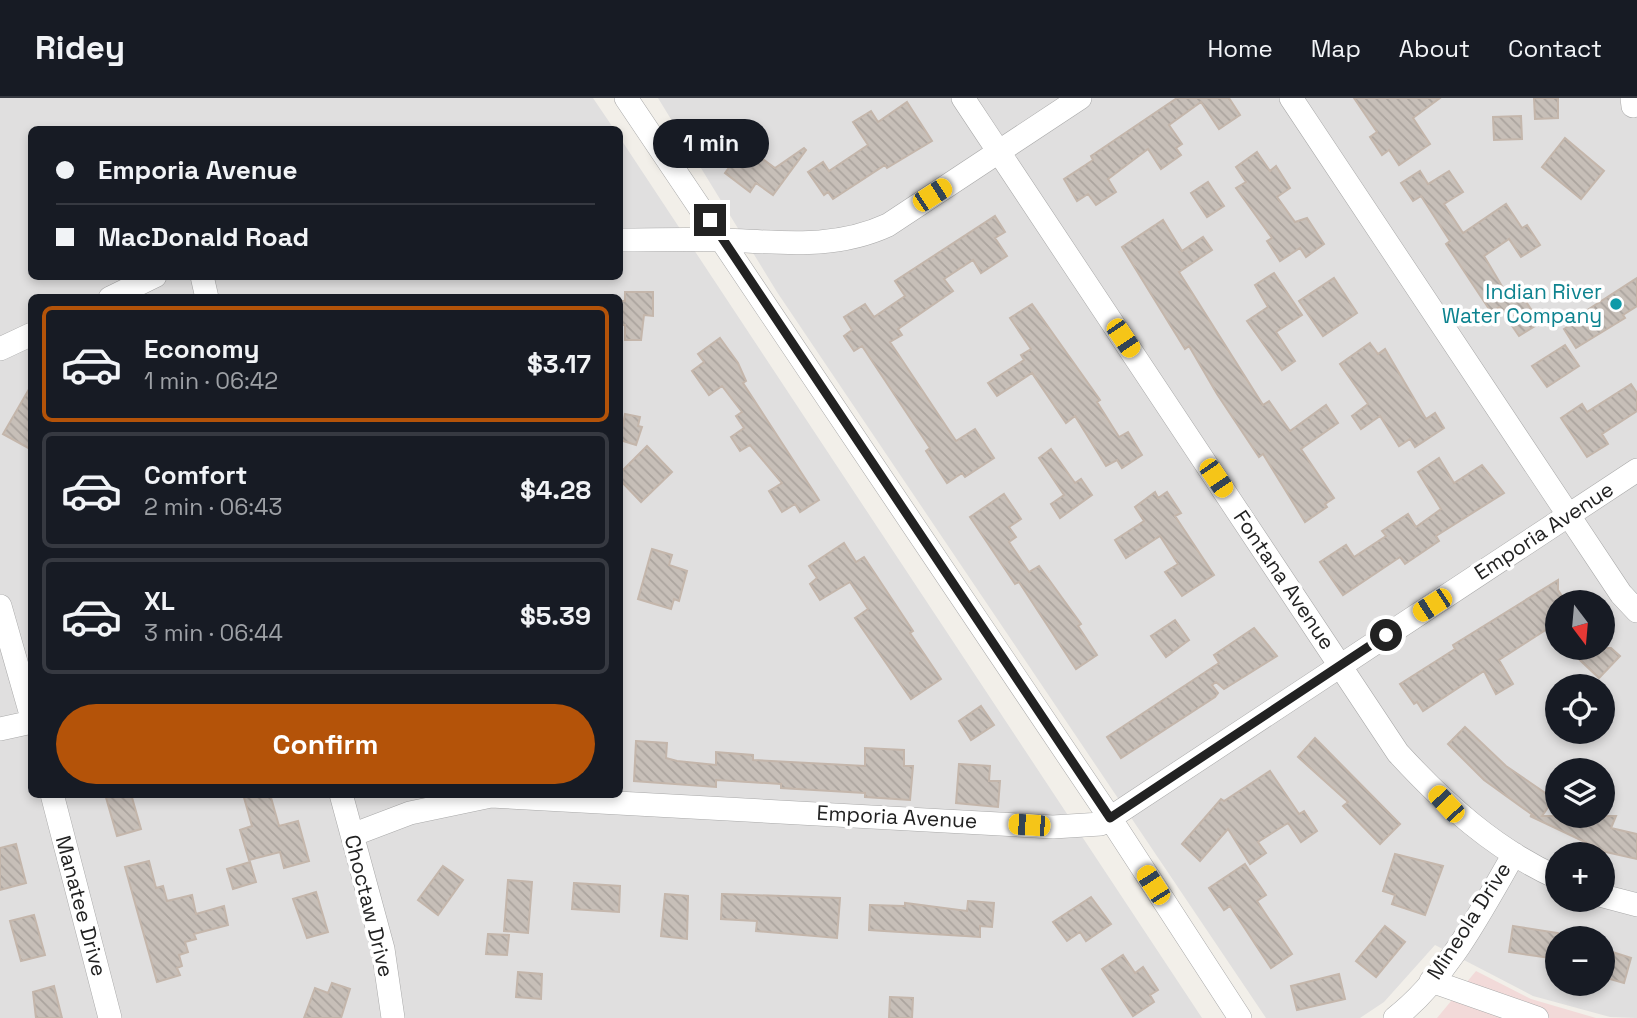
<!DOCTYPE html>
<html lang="en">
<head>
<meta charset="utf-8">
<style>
	:root { --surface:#171b24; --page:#20242c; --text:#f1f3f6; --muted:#9ea1a6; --line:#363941; --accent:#b45309 }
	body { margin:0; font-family:"Space Grotesk",sans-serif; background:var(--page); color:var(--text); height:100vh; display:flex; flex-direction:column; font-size:26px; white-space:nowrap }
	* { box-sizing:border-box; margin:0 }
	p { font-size:23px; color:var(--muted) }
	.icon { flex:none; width:38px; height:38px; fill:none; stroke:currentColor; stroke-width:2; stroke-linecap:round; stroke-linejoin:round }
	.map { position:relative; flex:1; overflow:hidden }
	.side { position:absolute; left:28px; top:196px; width:595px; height:504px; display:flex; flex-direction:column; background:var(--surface); border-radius:10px; box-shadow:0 4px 10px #0003 }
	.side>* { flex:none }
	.top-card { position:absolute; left:28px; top:28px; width:595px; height:154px; border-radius:10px; box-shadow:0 4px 10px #0003; display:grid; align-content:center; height:154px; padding:0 28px; background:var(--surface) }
	.needle { width:46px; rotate:164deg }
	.tools { position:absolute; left:1545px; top:492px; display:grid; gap:14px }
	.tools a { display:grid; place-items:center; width:70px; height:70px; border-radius:50%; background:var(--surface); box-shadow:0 4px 10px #0003; font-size:35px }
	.end { position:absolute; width:32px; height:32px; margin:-16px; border:9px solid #222; background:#fff; box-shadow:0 0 0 4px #fff }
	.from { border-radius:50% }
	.bubble { position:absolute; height:49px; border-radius:24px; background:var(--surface); box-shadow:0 4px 10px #0003; font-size:23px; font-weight:800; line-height:49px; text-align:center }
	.car { position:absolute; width:21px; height:42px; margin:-21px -10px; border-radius:9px; box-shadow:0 0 5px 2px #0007; background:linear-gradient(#f5c518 24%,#345 0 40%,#f5c518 0 76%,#345 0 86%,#f5c518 0) }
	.top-card b { display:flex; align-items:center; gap:24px; height:66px; font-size:26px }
	.top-card b+b { border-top:2px solid var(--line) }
	.top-card i { width:18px; height:18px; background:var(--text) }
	ul { padding:12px 0 0; list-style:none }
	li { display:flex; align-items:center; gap:21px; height:116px; margin:0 14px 10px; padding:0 14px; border:4px solid var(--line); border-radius:10px }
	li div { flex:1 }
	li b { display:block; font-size:26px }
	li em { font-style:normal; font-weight:800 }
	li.active { border-color:var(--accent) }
	li>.icon { width:63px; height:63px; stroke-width:1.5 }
	.cta { display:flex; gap:14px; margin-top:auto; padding:14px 28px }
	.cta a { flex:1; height:80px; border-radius:42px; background:var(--accent); color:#fff; font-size:28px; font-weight:800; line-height:80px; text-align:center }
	header { display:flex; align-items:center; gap:42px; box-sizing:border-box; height:98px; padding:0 35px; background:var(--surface); border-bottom:2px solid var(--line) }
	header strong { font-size:33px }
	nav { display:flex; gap:38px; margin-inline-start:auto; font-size:24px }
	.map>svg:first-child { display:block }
	.residential { fill:#e0dfdf; fill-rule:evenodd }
	.commercial { fill:#f2dad9 }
	.building { fill:url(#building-back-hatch); stroke:#c4b6ab; stroke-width:2 }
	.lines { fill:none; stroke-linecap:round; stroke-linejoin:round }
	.minor-casing { stroke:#a9a9a9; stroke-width:24 }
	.minor { stroke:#fff; stroke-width:23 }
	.route { stroke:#222; stroke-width:9 }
	.culture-dot { fill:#0f9aa8; stroke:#fff; stroke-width:2.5 }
	.labels { text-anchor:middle; stroke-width:7; stroke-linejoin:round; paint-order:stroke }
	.culture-label { font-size:21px; fill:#0d838f; stroke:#fff; text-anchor:end }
	.street-label { font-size:21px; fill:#222; stroke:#fff }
</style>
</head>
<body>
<header>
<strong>Ridey</strong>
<nav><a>Home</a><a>Map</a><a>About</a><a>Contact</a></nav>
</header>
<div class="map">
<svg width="1637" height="920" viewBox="0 0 1637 920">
	<defs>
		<pattern id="building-back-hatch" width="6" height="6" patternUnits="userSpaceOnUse" patternTransform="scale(1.75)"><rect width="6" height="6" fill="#c7bfb8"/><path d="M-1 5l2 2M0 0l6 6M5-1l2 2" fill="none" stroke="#aba49e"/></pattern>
	</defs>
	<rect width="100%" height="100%" fill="#f2efe9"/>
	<path class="residential" d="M0 0H593L614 31 32 32V178H620V40L1202 920H0ZM32 200H620V696H32Z
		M658 0H1637V920L1610 919 1533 898 1435 847 1384 904 1360 920H1266L777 194ZM1558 504H1603V550H1558ZM1558 588H1603V634H1558ZM1558 672H1603V718H1558ZM1558 756H1603V802H1558ZM1558 840H1603V886H1558Z"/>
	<path class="commercial" d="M1476 873 1531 901 1596 920H1437Z"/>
	<path class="building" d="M1177 0H1229L1240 17 1219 31 1201 4 1169 27 1182 46 1176 50 1181 57 1161 71 1148 51 1108 81 1116 94 1096 107 1088 96 1077 103 1064 81 1093 62 1091 58Z
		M1354 0H1440L1413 20 1430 46 1399 67 1389 52 1382 57 1370 39 1377 34Z
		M1534 0H1558V20L1535 21Z
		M907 4 932 43 887 70 885 67 833 101 828 94 824 97 808 74 823 64 829 73 868 47 853 24 871 13 878 24Z
		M1521 18 1522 41 1494 42 1493 19Z
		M1565 40 1604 73 1581 101 1542 69Z
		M745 48 775 70 804 50 806 52 773 97 756 85 750 94 725 75Z
		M1257 54 1270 73 1276 68 1290 90 1277 99 1295 124 1307 120 1324 146 1306 159 1300 150 1280 163 1267 143 1272 140 1236 90 1246 84 1236 69Z
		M1420 73 1428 86 1449 73 1463 94 1444 106 1463 135 1506 106 1522 130 1527 127 1540 147 1521 159 1509 141 1484 158 1509 200 1519 193 1540 225 1519 238 1499 209 1491 214 1446 146 1450 143 1421 98 1413 103 1401 85Z
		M1208 84 1224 108 1207 119 1191 95Z
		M995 118 1005 134 995 140 1007 158 981 175 973 162 944 181 953 193 898 231 902 237 890 244 956 343 975 331 994 360 965 379 962 375 947 385 926 353 930 350 862 248 854 253 844 238 852 232 844 219 865 206 874 219 905 198 895 183Z
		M1163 122 1182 153 1203 139 1212 152 1179 174 1263 307 1269 303 1290 333 1326 307 1338 325 1301 351 1334 400 1325 406 1327 409 1305 424 1263 356 1259 359 1217 296 1189 248 1185 251 1122 149Z
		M1274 175 1302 217 1276 234 1295 263 1282 272 1247 223 1268 209 1255 187Z
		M1334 180 1357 215 1323 238 1299 203Z
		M1637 180V208L1623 217 1625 220 1576 250 1564 231 1577 223 1575 220Z
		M625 194H653V218L644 217 641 242H625V227H620V203H625Z
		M1032 206 1100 302 1097 304 1119 339 1128 334 1142 357 1122 370 1117 362 1106 368 1075 318 1066 325 1032 275 997 298 988 285 1024 262 1021 257 1031 251 1010 220Z
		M720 240 738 265 746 283 743 285 819 402 800 414 795 406 782 414 769 393 782 385 750 347 740 353 731 339 744 330 736 318 742 314 722 288 709 297 692 273 704 264 698 256Z
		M1370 245 1378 256 1385 251 1426 321 1435 315 1444 330 1415 349 1410 341 1399 348 1380 318 1361 331 1352 318 1368 306 1340 266Z
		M1565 247 1579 268 1547 289 1532 268Z
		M32 286V352L3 336Z
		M1631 286 1637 295V313L1602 336 1608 346 1587 359 1561 320 1582 306 1587 314Z
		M625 316 640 319 638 328 642 329 636 347 620 342Z
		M647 348 672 374 641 404 620 382V375Z
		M1051 351 1075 385 1081 381 1092 397 1060 420 1051 406 1064 397 1039 360Z
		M1439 360 1454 385 1482 367 1504 395 1436 438 1439 443 1405 466 1400 459 1343 497 1320 464 1346 447 1354 459 1386 438 1382 433 1408 416 1416 429 1441 411 1418 374Z
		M1155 394 1158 400 1167 394 1181 415 1175 418 1214 477 1182 498 1165 474 1178 466 1160 438 1126 460 1115 442 1144 423 1135 409Z
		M1004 396 1021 421 1009 429 1016 439 1009 444 1029 474 1039 468 1081 526 1078 528 1097 557 1076 571 1019 484 1015 486 970 419Z
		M844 445 856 464 864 459 913 533 910 535 941 581 911 601 855 520 868 511 850 484 820 502 810 486 817 480 809 468Z
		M652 451 672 457 669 467 687 473 679 503 674 501 671 511 638 501Z
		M1558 482V492L1566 504H1558V524L1499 562 1513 586 1496 596 1484 573 1423 613 1417 604 1414 606 1400 586 1455 551 1453 547Z
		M1175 522 1189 542 1166 559 1151 538Z
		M1254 530 1277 558 1224 591 1216 584 1212 587 1218 595 1215 599 1121 660 1107 639 1219 565 1214 557Z
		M1567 550H1611L1620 558 1599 580Z
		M981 608 994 627 971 642 959 623Z
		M1465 629 1506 668 1554 701 1542 718H1616L1611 730 1637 736V761L1606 754 1530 718H1534L1484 682 1448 646Z
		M1315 640 1400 726 1380 746 1343 708 1348 704 1298 659Z
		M636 643 667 645 666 660 677 663 716 667V654L753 657V662L865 668V650L904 652V668H913L910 702 865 699V695L781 690V686L716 682V689L634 683Z
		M959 666 990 668 989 683H1000L998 709 956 705Z
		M1270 673 1299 716 1304 713 1317 733 1301 744 1288 725 1258 744 1266 755 1250 766 1228 731 1200 763 1182 746 1221 701 1224 703Z
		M105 696H131L141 731 117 738Z
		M243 696H270L279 728 298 723 309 763 284 770 280 754 249 762 240 732 252 728Z
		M16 746 26 785 0 792V750Z
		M1395 756 1443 768 1425 817 1392 806 1395 797 1383 793Z
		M149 763 156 790 163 788 167 803 192 797 196 816 224 808 228 827 194 836 196 841 185 844 188 854 179 857 182 868 177 870 180 877 157 884 125 769Z
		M250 764 256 784 233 791 227 771Z
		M1245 766 1266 797 1257 803 1292 856 1271 870 1230 808 1224 812 1209 790Z
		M443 768 463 782 438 817 418 802Z
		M508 782 532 784 528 835 504 833Z
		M574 785 620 788 619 814 572 811Z
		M316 794 328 834 307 840 293 801Z
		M665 796 688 798 687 841 661 838Z
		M722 796 840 800 837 840 756 833 757 823 721 821Z
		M1091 799 1111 826 1086 843 1080 834 1067 843 1053 824Z
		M968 803 994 805 992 829 980 828V839L869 832 870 807 905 808V805L967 813Z
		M34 817 45 857 21 863 10 823Z
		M1385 828 1405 844 1376 879 1356 863Z
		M1513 828 1558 835V861L1509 854Z
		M488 836 509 837 507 857 486 856Z
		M1603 851 1631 860 1624 885 1603 879Z
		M1123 857 1135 875 1143 869 1158 892 1150 897 1154 904 1133 918 1102 871Z
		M518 874 542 876 541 901 516 899Z
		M1339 876 1345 901 1297 912 1291 888Z
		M332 885 350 891 341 920H304L315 890 328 895Z
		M54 888 62 920H36L33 894Z
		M890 899 913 900 912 920H889Z"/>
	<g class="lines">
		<g class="minor-casing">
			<path id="minor" d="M626 0 1110 720 1240 920
				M963 0 1398 655C1445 706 1494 751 1558 780
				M1291 0 1621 496 1637 513
				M1632 0 1633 8
				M620 142C654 142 688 141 723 142 780 144 834 152 888 127L1080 0
				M202 178 207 200
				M110 200 155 178
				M0 251 32 236
				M0 508 32 620
				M0 631 32 624
				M52 696 110 920
				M341 696 383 851 393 920
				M352 737 410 715 491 698 1053 729 1101 726 1637 372
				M1603 798 1637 807
				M1431 883 1537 920
				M1395 920C1447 880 1481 813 1514 756"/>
		</g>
		<use href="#minor" class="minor"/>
	</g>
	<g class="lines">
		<path class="route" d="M710 122 1110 720 1386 537"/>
	</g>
	<circle class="culture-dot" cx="1616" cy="206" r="7"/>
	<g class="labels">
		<g class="culture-label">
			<text x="1602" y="201">Indian River<tspan x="1602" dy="24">Water Company</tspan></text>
		</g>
		<g class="street-label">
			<text transform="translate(1544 433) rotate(-33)" y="7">Emporia Avenue</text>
			<text transform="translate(1284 482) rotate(56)" y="7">Fontana Avenue</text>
			<text transform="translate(897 719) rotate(3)" y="7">Emporia Avenue</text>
			<text transform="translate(81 808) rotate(75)" y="7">Manatee Drive</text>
			<text transform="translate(369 808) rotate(76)" y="7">Choctaw Drive</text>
			<text transform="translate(1469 823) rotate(-57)" y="7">Mineola Drive</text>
		</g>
	</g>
</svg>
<div class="tools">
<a><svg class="needle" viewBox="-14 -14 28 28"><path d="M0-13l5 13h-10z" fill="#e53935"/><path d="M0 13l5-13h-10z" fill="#9ea1a6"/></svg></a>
<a><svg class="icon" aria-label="locate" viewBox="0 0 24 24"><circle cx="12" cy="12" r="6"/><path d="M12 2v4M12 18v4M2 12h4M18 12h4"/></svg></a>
<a><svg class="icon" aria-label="layers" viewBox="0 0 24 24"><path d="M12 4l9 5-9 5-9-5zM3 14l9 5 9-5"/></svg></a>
<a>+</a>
<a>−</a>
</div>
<i class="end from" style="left:1386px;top:537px"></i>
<i class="end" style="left:710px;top:122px"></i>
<div class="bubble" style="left:653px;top:21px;width:116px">1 min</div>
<i class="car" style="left:932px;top:97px;rotate:57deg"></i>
<i class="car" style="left:1123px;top:240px;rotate:146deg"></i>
<i class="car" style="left:1216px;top:380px;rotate:146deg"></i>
<i class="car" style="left:1432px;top:507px;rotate:237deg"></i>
<i class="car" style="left:1446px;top:706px;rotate:317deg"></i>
<i class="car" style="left:1029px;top:727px;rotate:274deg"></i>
<i class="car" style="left:1153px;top:787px;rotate:327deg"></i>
<div class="top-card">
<b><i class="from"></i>Emporia Avenue</b>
<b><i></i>MacDonald Road</b>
</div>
<section class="side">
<ul>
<li class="active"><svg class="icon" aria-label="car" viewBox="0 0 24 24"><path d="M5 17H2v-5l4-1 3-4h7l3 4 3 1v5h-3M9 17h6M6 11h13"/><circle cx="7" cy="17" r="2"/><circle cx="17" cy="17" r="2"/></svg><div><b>Economy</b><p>1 min · 06:42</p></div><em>$3.17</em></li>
<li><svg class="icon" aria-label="car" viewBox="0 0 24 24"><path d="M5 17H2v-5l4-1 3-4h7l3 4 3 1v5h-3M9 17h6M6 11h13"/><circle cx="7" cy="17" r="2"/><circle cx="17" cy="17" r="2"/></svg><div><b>Comfort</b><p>2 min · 06:43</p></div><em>$4.28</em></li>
<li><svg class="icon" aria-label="car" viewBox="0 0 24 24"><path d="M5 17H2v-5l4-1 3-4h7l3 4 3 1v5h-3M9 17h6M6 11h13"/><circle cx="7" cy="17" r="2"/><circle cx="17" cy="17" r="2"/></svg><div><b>XL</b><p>3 min · 06:44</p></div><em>$5.39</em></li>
</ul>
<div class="cta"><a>Confirm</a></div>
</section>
</div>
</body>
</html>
